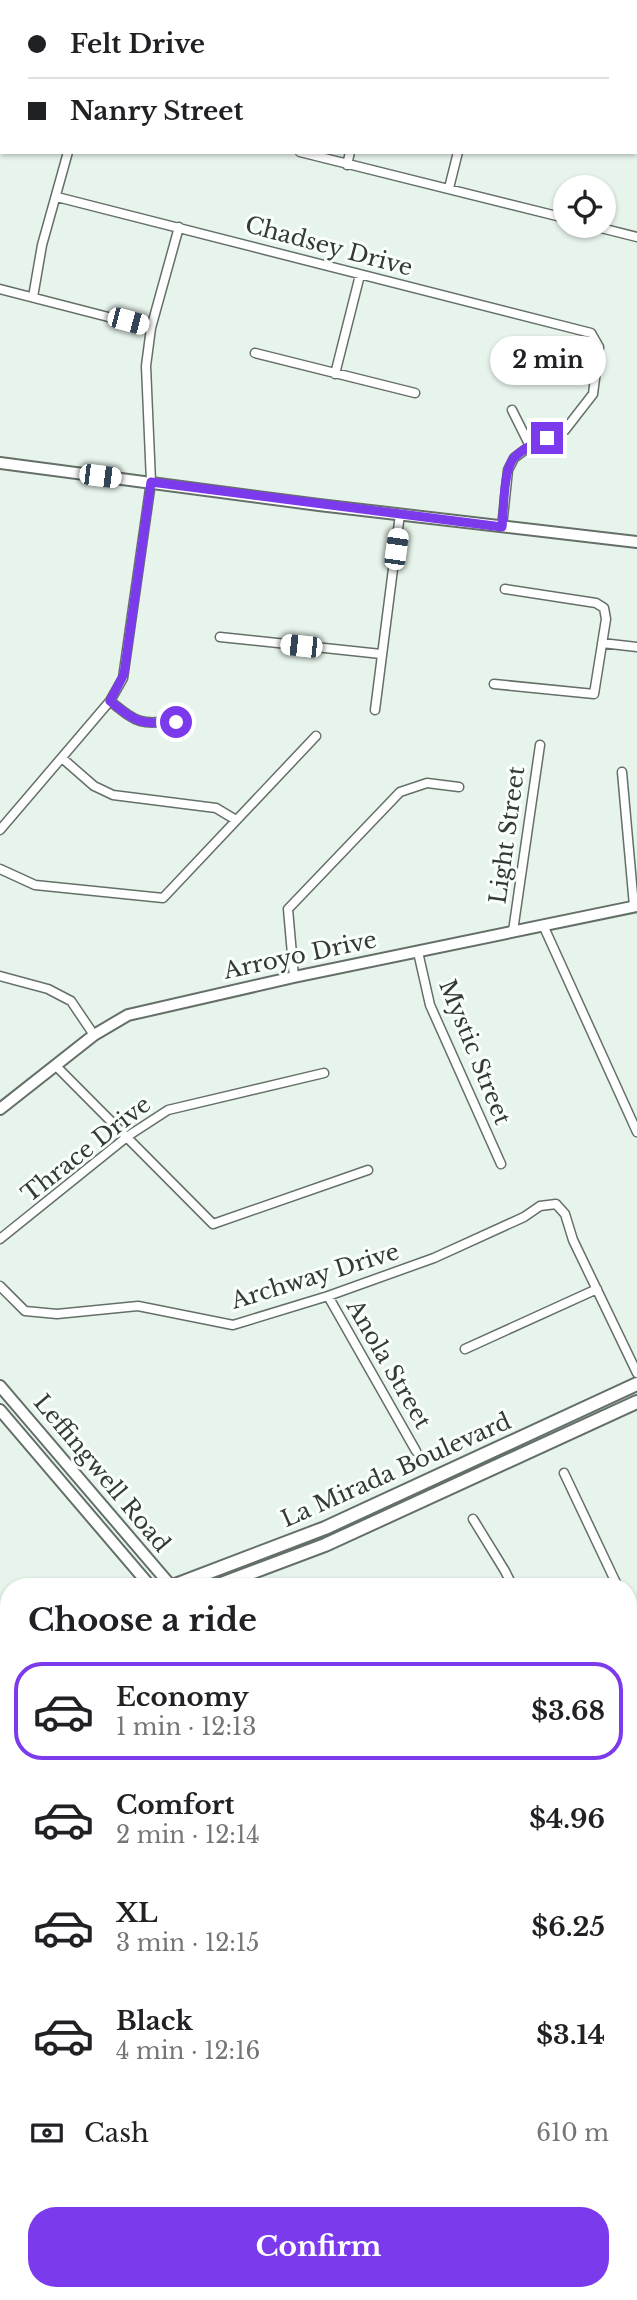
<!DOCTYPE html>
<html lang="en">
<head>
<meta charset="utf-8">
<style>
	:root { --surface:#fff; --page:#f6f6f6; --text:#202124; --muted:#757577; --line:#e0e0e0; --accent:#7c3aed }
	body { margin:0; font-family:"Libre Baskerville",serif; background:var(--page); color:var(--text); height:100vh; display:flex; flex-direction:column; font-size:26px; white-space:nowrap }
	* { box-sizing:border-box; margin:0 }
	p { font-size:23px; color:var(--muted) }
	.icon { flex:none; width:38px; height:38px; fill:none; stroke:currentColor; stroke-width:2; stroke-linecap:round; stroke-linejoin:round }
	.map { position:relative; flex:1; overflow:hidden }
	.sheet { position:absolute; left:0px; top:1578px; width:637px; height:723px; display:flex; flex-direction:column; background:var(--surface); border-radius:28px 28px 0 0; box-shadow:0 2px 5px #0004 }
	.sheet>* { flex:none }
	.top-card { position:absolute; left:0px; top:0px; width:637px; height:154px; box-shadow:0 2px 5px #0004; display:grid; align-content:center; height:154px; padding:0 28px; background:var(--surface) }
	.fabs { position:absolute; left:553px; top:175px; display:grid; gap:14px }
	.fabs a { display:grid; place-items:center; width:63px; height:63px; border-radius:50%; background:var(--surface); box-shadow:0 2px 5px #0004; font-size:35px }
	.end { position:absolute; width:32px; height:32px; margin:-16px; border:9px solid #7c3aed; background:#fff; box-shadow:0 0 0 4px #fff }
	.from { border-radius:50% }
	.bubble { position:absolute; height:49px; border-radius:24px; background:var(--surface); box-shadow:0 2px 5px #0004; font-size:23px; font-weight:800; line-height:49px; text-align:center }
	.car { position:absolute; width:21px; height:42px; margin:-21px -10px; border-radius:9px; box-shadow:0 0 5px 2px #0007; background:linear-gradient(#fff 24%,#345 0 40%,#fff 0 76%,#345 0 86%,#fff 0) }
	.top-card b { display:flex; align-items:center; gap:24px; height:66px; font-size:26px }
	.top-card b+b { border-top:2px solid var(--line) }
	.top-card i { width:18px; height:18px; background:var(--text) }
	ul { padding:0; list-style:none }
	li { display:flex; align-items:center; gap:21px; height:98px; margin:0 14px 10px; padding:0 14px; border:4px solid transparent; border-radius:28px }
	li div { flex:1 }
	li b { display:block; font-size:26px }
	li em { font-style:normal; font-weight:800 }
	li.active { border-color:var(--accent) }
	li>.icon { width:63px; height:63px; stroke-width:1.5 }
	h2 { padding:0 28px; font-size:32px; line-height:84px }
	.pay { display:flex; align-items:center; gap:18px; height:77px; padding:0 28px; font-size:26px }
	.pay p { margin-inline-start:auto }
	.action { display:flex; gap:14px; margin-top:auto; padding:14px 28px }
	.action a { flex:1; height:80px; border-radius:28px; background:var(--accent); color:#fff; font-size:28px; font-weight:800; line-height:80px; text-align:center }
	.map>svg:first-child { display:block }
	.lines { fill:none; stroke-linecap:round; stroke-linejoin:round }
	.street-casing { stroke:#646f68; stroke-width:11 }
	.secondary-casing { stroke:#646f68; stroke-width:14 }
	.primary-casing { stroke:#646f68; stroke-width:16 }
	.street { stroke:#fff; stroke-width:8 }
	.secondary { stroke:#fff; stroke-width:10 }
	.primary { stroke:#fff; stroke-width:12 }
	.route { stroke:#7c3aed; stroke-width:9 }
	.labels { text-anchor:middle; stroke-width:6; stroke-linejoin:round; paint-order:stroke }
	.street-label { font-size:23px; fill:#353a37; stroke:#f9fffb }
</style>
</head>
<body>
<div class="map">
<svg width="637" height="2300" viewBox="0 0 637 2300">
	<rect width="100%" height="100%" fill="#e7f4eb"/>
	<g class="lines">
		<g class="street-casing">
			<path id="street" d="M143 0 150 2
				M411 2V0
				M512 2 513 0
				M0 72 2 73
				M635 131 637 132
				M300 152 565 218
				M347 165 350 152
				M449 188 458 152
				M57 197 591 333 599 347 593 394 565 430 530 446 514 458 508 470 502 527
				M593 226 637 237
				M0 289 151 328
				M33 297 42 245 68 152
				M255 353 415 393
				M335 374 360 275
				M512 410 530 446
				M220 637 381 654
				M602 643 637 647
				M494 684 594 694 606 619 604 608 596 603 505 589
				M110 701C139 724 138 724 176 721
				M375 710 400 514
				M62 758 94 786 113 795 216 808 236 820
				M622 772 634 906
				M0 830 110 701 123 678 151 482 146 366 151 328 179 227
				M0 869 35 885 163 898 316 736
				M543 925 637 1132
				M513 931 540 745
				M418 952 430 1005 501 1164
				M0 976 48 989 71 1001 94 1035
				M294 977 288 909 400 792 427 783 459 787
				M56 1066 213 1224 368 1170
				M0 1239 128 1136 168 1110 324 1073
				M0 1286 25 1311 57 1314 138 1306 233 1325 328 1296 434 1258 524 1217 540 1206 556 1204 565 1214 573 1240 637 1373
				M328 1296 416 1451
				M465 1349 597 1289
				M564 1473 618 1587
				M473 1519 505 1571 513 1587
				M628 1617 637 1613
				M628 1836 637 1835
				M628 1859 637 1878
				M0 1907 9 1898
				M0 2045 9 2037
				M0 2092 9 2100
				M0 2167 9 2159
				M0 2237 9 2246
				M628 2286 637 2296
				M198 2292 205 2300
				M338 2292 345 2300
				M0 2298 33 2292"/>
		</g>
		<g class="secondary-casing">
			<path id="secondary" d="M553 0 560 2
				M635 21H637
				M0 463 319 505 637 542
				M0 1109 94 1035 128 1015 294 977 637 906
				M0 1386 172 1587
				M0 1410 151 1587
				M628 2100 637 2096
				M628 2122 637 2132
				M628 2148 637 2158
				M628 2252 637 2245
				M53 2292 60 2300
				M572 2300 581 2292"/>
		</g>
		<g class="primary-casing">
			<path id="primary" d="M170 1587 325 1528 637 1384
				M213 1587 325 1545 637 1402
				M0 1658 9 1653
				M0 1673 9 1669"/>
		</g>
		<use href="#street" class="street"/>
		<use href="#secondary" class="secondary"/>
		<use href="#primary" class="primary"/>
	</g>
	<g class="lines">
		<path class="route" d="M176 722C140 724 138 724 110 701L124 674 151 482 502 527C504 509 503 473 513 459 521 449 536 443 547 438"/>
	</g>
	<g class="labels">
		<g class="street-label">
			<text transform="translate(329 246) rotate(15)" y="8">Chadsey Drive</text>
			<text transform="translate(507 835) rotate(-82)" y="8">Light Street</text>
			<text transform="translate(300 955) rotate(-12)" y="8">Arroyo Drive</text>
			<text transform="translate(475 1052) rotate(68)" y="8">Mystic Street</text>
			<text transform="translate(86 1149) rotate(-38)" y="8">Thrace Drive</text>
			<text transform="translate(315 1276) rotate(-17)" y="8">Archway Drive</text>
			<text transform="translate(389 1364) rotate(60)" y="8">Anola Street</text>
			<text transform="translate(396 1470) rotate(-24)" y="8">La Mirada Boulevard</text>
			<text transform="translate(102 1473) rotate(50)" y="8">Leffingwell Road</text>
		</g>
	</g>
</svg>
<div class="fabs">
<a><svg class="icon" aria-label="locate" viewBox="0 0 24 24"><circle cx="12" cy="12" r="6"/><path d="M12 2v4M12 18v4M2 12h4M18 12h4"/></svg></a>
</div>
<i class="end from" style="left:176px;top:722px"></i>
<i class="end" style="left:547px;top:438px"></i>
<div class="bubble" style="left:490px;top:336px;width:116px">2 min</div>
<i class="car" style="left:128px;top:321px;rotate:105deg"></i>
<i class="car" style="left:100px;top:476px;rotate:97deg"></i>
<i class="car" style="left:396px;top:549px;rotate:8deg"></i>
<i class="car" style="left:301px;top:646px;rotate:276deg"></i>
<div class="top-card">
<b><i class="from"></i>Felt Drive</b>
<b><i></i>Nanry Street</b>
</div>
<section class="sheet">
<h2>Choose a ride</h2>
<ul>
<li class="active"><svg class="icon" aria-label="car" viewBox="0 0 24 24"><path d="M5 17H2v-5l4-1 3-4h7l3 4 3 1v5h-3M9 17h6M6 11h13"/><circle cx="7" cy="17" r="2"/><circle cx="17" cy="17" r="2"/></svg><div><b>Economy</b><p>1 min · 12:13</p></div><em>$3.68</em></li>
<li><svg class="icon" aria-label="car" viewBox="0 0 24 24"><path d="M5 17H2v-5l4-1 3-4h7l3 4 3 1v5h-3M9 17h6M6 11h13"/><circle cx="7" cy="17" r="2"/><circle cx="17" cy="17" r="2"/></svg><div><b>Comfort</b><p>2 min · 12:14</p></div><em>$4.96</em></li>
<li><svg class="icon" aria-label="car" viewBox="0 0 24 24"><path d="M5 17H2v-5l4-1 3-4h7l3 4 3 1v5h-3M9 17h6M6 11h13"/><circle cx="7" cy="17" r="2"/><circle cx="17" cy="17" r="2"/></svg><div><b>XL</b><p>3 min · 12:15</p></div><em>$6.25</em></li>
<li><svg class="icon" aria-label="car" viewBox="0 0 24 24"><path d="M5 17H2v-5l4-1 3-4h7l3 4 3 1v5h-3M9 17h6M6 11h13"/><circle cx="7" cy="17" r="2"/><circle cx="17" cy="17" r="2"/></svg><div><b>Black</b><p>4 min · 12:16</p></div><em>$3.14</em></li>
</ul>
<div class="pay"><svg class="icon" aria-label="cash" viewBox="0 0 24 24"><path d="M3 7h18v10H3z"/><circle cx="12" cy="12" r="2"/></svg>Cash<p>610 m</p></div>
<div class="action"><a>Confirm</a></div>
</section>
</div>
</body>
</html>
